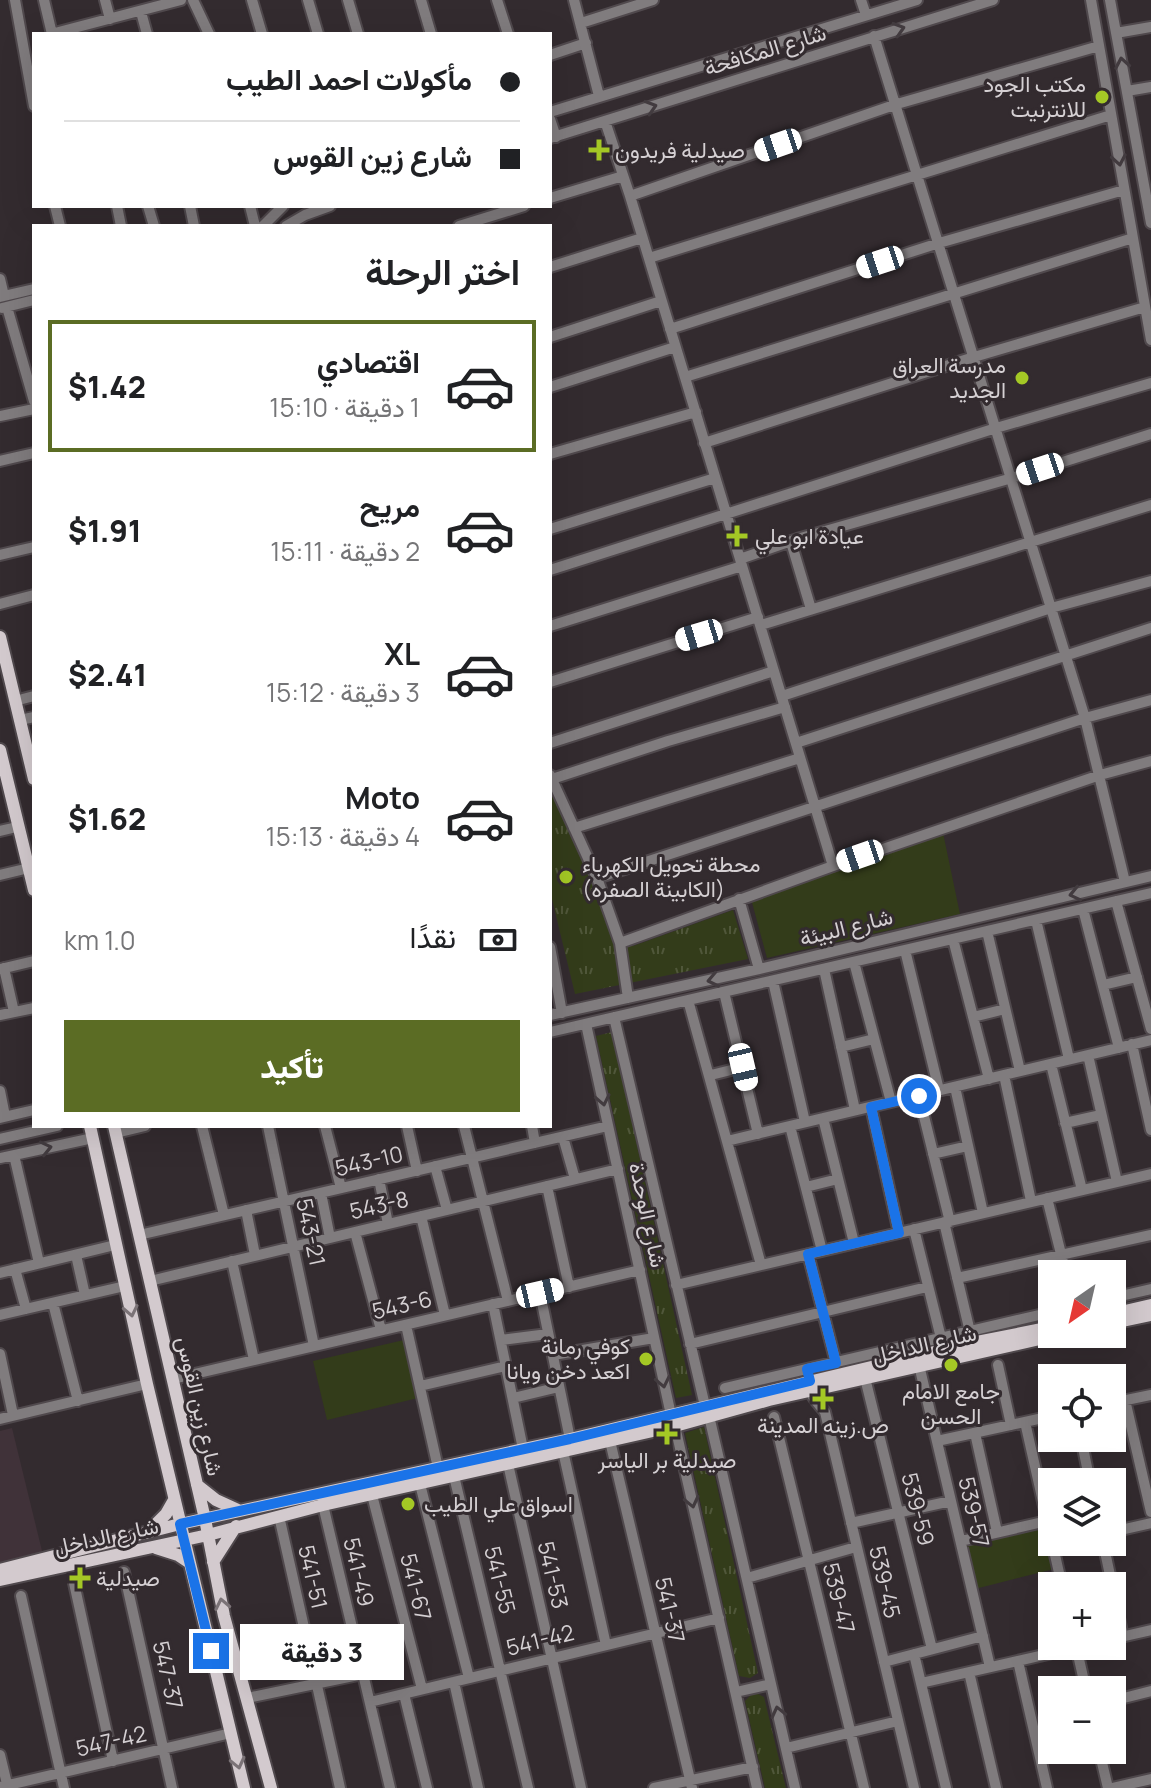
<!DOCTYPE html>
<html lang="ar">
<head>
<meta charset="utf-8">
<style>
	:root { --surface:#fff; --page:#f6f6f6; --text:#202124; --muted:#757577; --line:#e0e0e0; --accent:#5b6c24 }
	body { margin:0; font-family:Manrope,Vazirmatn,sans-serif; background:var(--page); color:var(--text); direction:rtl; height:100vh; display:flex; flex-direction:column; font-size:30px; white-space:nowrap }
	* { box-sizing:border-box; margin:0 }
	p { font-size:26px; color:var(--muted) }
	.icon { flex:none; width:44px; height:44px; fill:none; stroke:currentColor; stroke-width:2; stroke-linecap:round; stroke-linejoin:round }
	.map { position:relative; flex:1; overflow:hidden; direction:ltr }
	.drawer { position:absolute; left:32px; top:224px; width:520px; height:904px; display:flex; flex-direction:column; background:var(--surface); border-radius:0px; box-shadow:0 8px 32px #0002; direction:rtl }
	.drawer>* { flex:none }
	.guide { position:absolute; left:32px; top:32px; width:520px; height:176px; border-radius:0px; box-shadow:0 8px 32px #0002; direction:rtl; display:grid; align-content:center; height:176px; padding:0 32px; background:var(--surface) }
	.needle { width:52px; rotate:214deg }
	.controls { position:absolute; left:1038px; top:1260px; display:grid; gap:16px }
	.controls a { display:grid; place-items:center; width:88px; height:88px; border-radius:0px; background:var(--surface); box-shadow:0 8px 32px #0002; font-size:40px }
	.end { position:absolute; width:36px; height:36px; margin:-18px; border:10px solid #1a73e8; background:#fff; box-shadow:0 0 0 4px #fff }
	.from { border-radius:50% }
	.bubble { position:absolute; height:56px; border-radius:0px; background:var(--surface); box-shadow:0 8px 32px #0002; font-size:26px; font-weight:800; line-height:56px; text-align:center; direction:rtl }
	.car { position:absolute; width:24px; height:48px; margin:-24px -12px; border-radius:10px; box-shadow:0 0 6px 2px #0007; background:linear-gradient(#fff 24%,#345 0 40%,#fff 0 76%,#345 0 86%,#fff 0) }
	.guide b { display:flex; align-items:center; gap:28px; height:76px; font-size:30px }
	.guide b+b { border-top:2px solid var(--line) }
	.guide i { width:20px; height:20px; background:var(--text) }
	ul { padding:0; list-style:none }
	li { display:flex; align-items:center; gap:24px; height:132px; margin:0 16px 12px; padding:0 16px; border:4px solid transparent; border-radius:0px }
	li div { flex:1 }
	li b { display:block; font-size:30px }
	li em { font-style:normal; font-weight:800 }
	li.on { border-color:var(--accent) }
	li>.icon { width:72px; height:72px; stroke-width:1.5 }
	h2 { padding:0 32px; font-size:36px; line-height:96px }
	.pay { display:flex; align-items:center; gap:20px; height:88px; padding:0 32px; font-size:30px }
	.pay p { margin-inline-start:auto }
	.button { display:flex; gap:16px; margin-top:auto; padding:16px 32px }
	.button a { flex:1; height:92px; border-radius:0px; background:var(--accent); color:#fff; font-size:32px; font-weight:800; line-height:92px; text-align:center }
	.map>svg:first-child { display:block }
	.built { fill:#403239 }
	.grass { fill:url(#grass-tufts) }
	.park { fill:#333c1a }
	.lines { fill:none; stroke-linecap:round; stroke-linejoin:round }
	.minor-casing { stroke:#50494d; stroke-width:14 }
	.major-casing { stroke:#50494d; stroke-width:16 }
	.minor { stroke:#807c7e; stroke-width:10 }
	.major { stroke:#d3cace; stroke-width:12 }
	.oneway { stroke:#423b3f }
	.oneway2 { stroke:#7b7377 }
	.route { stroke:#1a73e8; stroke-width:10 }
	.poi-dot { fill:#a4c825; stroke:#332b2f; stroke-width:3 }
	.labels { text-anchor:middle; stroke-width:6; stroke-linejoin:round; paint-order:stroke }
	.street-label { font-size:22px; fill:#d5d0d3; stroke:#332b2f }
	.poi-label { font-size:22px; fill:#d5d0d3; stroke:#332b2f; text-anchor:start }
</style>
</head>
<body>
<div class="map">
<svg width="1151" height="1788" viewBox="0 0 1151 1788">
	<defs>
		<pattern id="grass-tufts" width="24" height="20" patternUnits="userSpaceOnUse" patternTransform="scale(2)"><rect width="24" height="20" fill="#333c1a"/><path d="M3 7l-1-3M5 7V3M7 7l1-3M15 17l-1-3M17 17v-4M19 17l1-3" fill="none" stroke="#50573a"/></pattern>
	</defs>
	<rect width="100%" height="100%" fill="#332b2f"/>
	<path class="built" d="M12 1428 43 1555 0 1566V1431Z"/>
	<path class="grass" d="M550 785 617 939 633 946 733 910 748 959 575 994 550 891Z
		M612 1032 692 1395 676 1398 596 1036Z
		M704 1427 758 1673 750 1678 739 1676 685 1433Z
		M758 1694 764 1697 786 1788H765L745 1701 751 1695Z"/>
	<path class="park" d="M942 828 960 914 767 958 750 895Z
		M404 1340 418 1398 327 1420 313 1361Z
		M1047 1521 1058 1568 971 1590 961 1541Z"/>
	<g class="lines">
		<g class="minor-casing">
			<path id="minor" d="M15 0 34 106
				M44 0 52 34
				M105 0 110 19
				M193 0 209 34
				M252 0 262 34
				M308 0 318 34
				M348 0 358 34
				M421 0 431 34
				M497 0 508 34
				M574 0 599 96
				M861 0 866 15
				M1091 0 1151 340
				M1110 0 1151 223
				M141 12 147 34
				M581 23 653 0
				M1116 33 1151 27
				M51 34 181 0
				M874 36 1085 718 1125 882
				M550 55 586 43
				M1127 91 1151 87
				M550 112 917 0
				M550 119 556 137
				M605 121 630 196 833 866
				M550 138 993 0
				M630 196 897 104 1099 46
				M550 198 623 176
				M55 206 60 226
				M117 206 121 226
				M148 206 154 226
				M190 206 194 226
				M250 206 255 226
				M263 226 283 206
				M286 226 305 215 330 206
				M459 226 524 206
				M649 258 1111 115
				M550 267 642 238
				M0 279 4 296
				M0 297 34 289
				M7 307 34 401
				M2 308 34 300
				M670 329 939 243 1124 190
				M550 337 661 301
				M685 377 1133 238
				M550 387 675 347
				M0 416 34 409
				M704 443 974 357 1145 307
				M550 454 696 412
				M0 461 34 453
				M550 529 715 478
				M791 542 811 609
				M0 555 34 547
				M740 559 797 539 1012 478 1151 434
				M550 570 996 428 1151 383
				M0 604 34 595
				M761 625 1151 505
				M550 626 742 566
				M550 682 758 617
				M782 696 1051 608 1151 581
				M15 701 34 696
				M20 720 34 717
				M550 743 774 671
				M796 743 1151 628
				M550 775 597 878 620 943 833 866 1100 775 1151 761
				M552 779 668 741 785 707
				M574 828 800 758
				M0 831 17 827
				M0 875 29 868
				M597 878 1085 718 1151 700
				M739 899 759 969
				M1116 901 1151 1029
				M1083 909 1119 1048
				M1036 920 1069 1059
				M987 931 1020 1071
				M953 939 989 1079
				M620 943 628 998
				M550 947 562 1013
				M905 950 939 1090
				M854 962 891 1102
				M4 968 14 1012
				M1 969 34 961
				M824 969 855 1110
				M773 981 805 1122
				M1103 985 1137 977
				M724 992 758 1134
				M688 1000 761 1265
				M0 1015 34 1008
				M550 1015 759 969 1151 876
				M614 1017 705 1406
				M973 1017 1005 1009
				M586 1024 671 1415
				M550 1032 1151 893
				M1132 1044 1151 1130
				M841 1047 874 1039
				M1088 1055 1117 1182
				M1051 1064 1082 1190
				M711 1075 743 1067
				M1004 1075 1031 1201
				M955 1087 983 1213
				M0 1091 5 1116
				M919 1096 950 1222
				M871 1107 899 1233
				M0 1118 34 1110
				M823 1118 854 1243
				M1065 1123 1101 1115
				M202 1126 224 1215
				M268 1126 314 1346
				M325 1126 341 1188
				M407 1126 417 1171
				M464 1126 508 1301
				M532 1126 535 1143
				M790 1126 822 1251
				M116 1133 145 1126
				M563 1137 575 1179
				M0 1139 57 1126
				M727 1141 1151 1040
				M933 1154 968 1146
				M14 1155 39 1263
				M0 1158 93 1138
				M435 1166 447 1210
				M379 1179 388 1224
				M547 1186 569 1287
				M806 1187 838 1179
				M321 1193 330 1238
				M1047 1198 1066 1274
				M246 1210 255 1255
				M421 1216 445 1315
				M944 1222 970 1332
				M914 1229 941 1338
				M355 1232 381 1330
				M139 1235 608 1126
				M808 1254 836 1363
				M76 1255 85 1295
				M232 1261 254 1360
				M15 1269 26 1309
				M0 1273 115 1245
				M957 1278 1151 1235
				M150 1281 618 1169
				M676 1285 1151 1174
				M540 1293 570 1439
				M1112 1298 1151 1289
				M53 1303 78 1401
				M493 1304 523 1449
				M0 1315 125 1286
				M406 1325 438 1468
				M501 1340 548 1334
				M690 1344 927 1287
				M0 1354 13 1415
				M553 1355 654 1338
				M919 1365 990 1667
				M998 1365 1011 1425
				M865 1378 932 1649
				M173 1379 640 1270
				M420 1386 506 1366
				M725 1388 1052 1312
				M810 1390C813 1400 819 1404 825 1412L914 1788
				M513 1398 559 1387
				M1125 1400 1151 1512
				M1112 1403 1151 1395
				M709 1416 795 1788
				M774 1417 864 1788
				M0 1419 147 1384
				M1025 1422 1062 1586
				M675 1426 757 1788
				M975 1433 997 1532
				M1081 1438 1090 1482
				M610 1441 692 1788
				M937 1441 1052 1416
				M563 1451 606 1645
				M508 1464 581 1788
				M454 1476 528 1788
				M420 1484 469 1678
				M372 1495 422 1689
				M323 1505 390 1788
				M279 1516 340 1788
				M851 1523 951 1501
				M1112 1532 1151 1523
				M961 1541 1047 1521
				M1103 1542 1123 1637
				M1053 1546 1071 1542
				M124 1572 172 1788
				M747 1578 856 1547
				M74 1583 113 1761
				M21 1596 64 1788
				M1112 1639 1151 1630
				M1076 1646 1086 1690
				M914 1654 946 1788
				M1018 1661 1047 1788
				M884 1662 983 1636
				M969 1672 996 1788
				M454 1682 478 1788
				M921 1683 1083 1646
				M736 1692 771 1684
				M404 1694 427 1788
				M247 1698 363 1674
				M1112 1701 1151 1691
				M370 1702 719 1618
				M786 1748 898 1721
				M1099 1750 1108 1788
				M0 1755 8 1788
				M0 1787 231 1733
				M654 1788 753 1767
				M1112 1788 1151 1779"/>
		</g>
		<g class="major-casing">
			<path id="major" d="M0 637 34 779
				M0 750 34 890
				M90 1126 147 1384 244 1788
				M114 1126 205 1519 224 1616 271 1788
				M1112 1314 1151 1305
				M1112 1323 1151 1315
				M197 1485 216 1500 240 1511
				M149 1531 166 1514 174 1500
				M156 1548 178 1555 190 1563
				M213 1562 236 1526
				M0 1570 180 1524 570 1439 972 1343 1052 1327
				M0 1580 208 1535 323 1505 675 1426 769 1400 1062 1334"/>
		</g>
		<use href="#minor" class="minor"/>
		<use href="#major" class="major"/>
	</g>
	<defs><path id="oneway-chevron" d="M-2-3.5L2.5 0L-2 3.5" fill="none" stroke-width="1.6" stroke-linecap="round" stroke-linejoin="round" transform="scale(2)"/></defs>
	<g class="oneway">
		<use href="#oneway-chevron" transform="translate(899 29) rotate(-17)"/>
		<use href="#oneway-chevron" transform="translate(1122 63) rotate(-100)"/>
		<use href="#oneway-chevron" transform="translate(651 107) rotate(-17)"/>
		<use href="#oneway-chevron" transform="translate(1119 160) rotate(80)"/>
		<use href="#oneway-chevron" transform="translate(1075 894) rotate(167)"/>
		<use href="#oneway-chevron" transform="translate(713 980) rotate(168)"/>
		<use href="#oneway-chevron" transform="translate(603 1100) rotate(78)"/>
		<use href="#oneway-chevron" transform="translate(46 1148) rotate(-13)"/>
		<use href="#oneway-chevron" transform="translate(663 1382) rotate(78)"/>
		<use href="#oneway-chevron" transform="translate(692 1502) rotate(77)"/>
		<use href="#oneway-chevron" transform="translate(778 1712) rotate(-103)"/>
	</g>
	<g class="oneway2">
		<use href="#oneway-chevron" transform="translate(131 1311) rotate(78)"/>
		<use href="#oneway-chevron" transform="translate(222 1604) rotate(-102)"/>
		<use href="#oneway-chevron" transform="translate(238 1763) rotate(77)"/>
	</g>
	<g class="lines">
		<path class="route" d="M211 1651 180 1524 570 1439 810 1381 807 1369 836 1363 808 1254 899 1233 871 1107 919 1096"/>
	</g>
	<g class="poi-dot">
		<circle cx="1102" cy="97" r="8"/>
		<path d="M595 138h8v8h8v8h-8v8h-8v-8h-8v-8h8z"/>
		<circle cx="1022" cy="378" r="8"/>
		<path d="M733 524h8v8h8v8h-8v8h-8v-8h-8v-8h8z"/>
		<circle cx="566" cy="877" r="8"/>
		<circle cx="646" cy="1359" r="8"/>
		<circle cx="951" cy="1365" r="8"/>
		<path d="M819 1387h8v8h8v8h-8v8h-8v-8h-8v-8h8z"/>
		<path d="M663 1422h8v8h8v8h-8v8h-8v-8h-8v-8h8z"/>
		<circle cx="408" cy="1504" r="8"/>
		<path d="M76 1566h8v8h8v8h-8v8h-8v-8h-8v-8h8z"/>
	</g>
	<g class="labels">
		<g class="street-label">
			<text transform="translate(765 50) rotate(-17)" y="8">شارع المكافحة</text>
			<text transform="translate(846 927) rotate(-14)" y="8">شارع البيئة</text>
			<text transform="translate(369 1161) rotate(-13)" y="8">543-10</text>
			<text transform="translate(379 1205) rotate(-13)" y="8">543-8</text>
			<text transform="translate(648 1215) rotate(78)" y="8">شارع الوحدة</text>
			<text transform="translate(311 1232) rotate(78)" y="8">543-21</text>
			<text transform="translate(402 1305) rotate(-13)" y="8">543-6</text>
			<text transform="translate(924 1344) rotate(-13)" y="8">شارع الداخل</text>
			<text transform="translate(200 1406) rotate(77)" y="8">شارع زين القوس</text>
			<text transform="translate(918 1509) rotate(76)" y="8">539-59</text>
			<text transform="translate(974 1512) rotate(77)" y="8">539-57</text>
			<text transform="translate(106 1536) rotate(-12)" y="8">شارع الداخل</text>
			<text transform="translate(359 1572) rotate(77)" y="8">541-49</text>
			<text transform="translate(553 1575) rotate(77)" y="8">541-53</text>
			<text transform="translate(313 1577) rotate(77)" y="8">541-51</text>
			<text transform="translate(500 1580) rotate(76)" y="8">541-55</text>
			<text transform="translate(885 1582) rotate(77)" y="8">539-45</text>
			<text transform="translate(416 1587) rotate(76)" y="8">541-67</text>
			<text transform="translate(839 1598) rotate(76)" y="8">539-47</text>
			<text transform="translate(670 1610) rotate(77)" y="8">541-37</text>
			<text transform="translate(540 1640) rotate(-14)" y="8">541-42</text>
			<text transform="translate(168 1675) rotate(77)" y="8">547-37</text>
			<text transform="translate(111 1741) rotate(-13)" y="8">547-42</text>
		</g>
		<g class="poi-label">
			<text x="1086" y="92" text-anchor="end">مكتب الجود<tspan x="1086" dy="25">للانترنيت</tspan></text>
			<text x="615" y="158">صيدلية فريدون</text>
			<text x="1006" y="373" text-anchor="end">مدرسة العراق<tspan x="1006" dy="25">الجديد</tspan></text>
			<text x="755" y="544">عيادة ابو علي</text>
			<text x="582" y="872">محطة تحويل الكهرباء<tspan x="582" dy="25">(الكابينة الصفره)</tspan></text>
			<text x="630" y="1354" text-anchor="end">كوفي رمانة<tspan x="630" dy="25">اكعد دخن ويانا</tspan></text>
			<text x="951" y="1399" text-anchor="middle">جامع الامام<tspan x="951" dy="25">الحسن</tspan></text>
			<text x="823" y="1433" text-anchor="middle">ص.زينه المدينة</text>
			<text x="667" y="1468" text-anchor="middle">صيدلية بر الياسر</text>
			<text x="424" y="1512">اسواق علي الطيب</text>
			<text x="96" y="1586">صيدلية</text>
		</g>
	</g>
</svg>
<div class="controls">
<a><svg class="needle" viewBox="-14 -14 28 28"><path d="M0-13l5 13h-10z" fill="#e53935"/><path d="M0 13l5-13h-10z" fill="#757577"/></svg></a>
<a><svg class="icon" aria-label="locate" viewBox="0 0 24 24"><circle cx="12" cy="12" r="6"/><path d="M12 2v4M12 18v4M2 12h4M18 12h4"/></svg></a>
<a><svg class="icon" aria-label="layers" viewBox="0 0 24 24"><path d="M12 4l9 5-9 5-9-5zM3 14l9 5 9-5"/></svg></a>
<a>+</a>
<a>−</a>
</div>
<i class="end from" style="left:919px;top:1096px"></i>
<i class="end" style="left:211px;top:1651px"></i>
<div class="bubble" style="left:240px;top:1624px;width:164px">3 دقيقة</div>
<i class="car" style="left:778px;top:145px;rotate:251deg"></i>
<i class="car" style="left:880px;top:262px;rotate:252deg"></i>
<i class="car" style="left:1040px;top:469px;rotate:252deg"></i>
<i class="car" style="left:699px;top:635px;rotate:253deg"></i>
<i class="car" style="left:860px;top:856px;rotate:251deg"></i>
<i class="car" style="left:743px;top:1067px;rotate:167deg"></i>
<i class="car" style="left:540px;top:1293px;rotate:77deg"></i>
<div class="guide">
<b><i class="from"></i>مأكولات احمد الطيب</b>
<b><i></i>شارع زين القوس</b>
</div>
<section class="drawer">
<h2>اختر الرحلة</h2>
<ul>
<li class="on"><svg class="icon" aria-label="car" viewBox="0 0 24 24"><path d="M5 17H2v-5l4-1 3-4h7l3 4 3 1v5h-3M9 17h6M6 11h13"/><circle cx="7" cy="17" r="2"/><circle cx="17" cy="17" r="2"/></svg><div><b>اقتصادي</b><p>1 دقيقة · 15:10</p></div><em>$1.42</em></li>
<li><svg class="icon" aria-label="car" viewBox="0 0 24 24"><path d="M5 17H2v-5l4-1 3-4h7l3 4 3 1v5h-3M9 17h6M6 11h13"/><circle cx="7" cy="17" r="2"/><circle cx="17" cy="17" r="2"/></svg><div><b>مريح</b><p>2 دقيقة · 15:11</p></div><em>$1.91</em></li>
<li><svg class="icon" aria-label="car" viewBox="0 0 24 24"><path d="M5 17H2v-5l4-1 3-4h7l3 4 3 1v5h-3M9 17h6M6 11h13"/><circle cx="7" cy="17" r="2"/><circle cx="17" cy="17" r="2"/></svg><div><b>XL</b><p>3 دقيقة · 15:12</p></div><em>$2.41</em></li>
<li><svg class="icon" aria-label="car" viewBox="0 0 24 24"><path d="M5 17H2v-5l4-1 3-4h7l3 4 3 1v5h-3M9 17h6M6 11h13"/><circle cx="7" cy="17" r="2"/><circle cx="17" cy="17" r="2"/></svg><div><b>Moto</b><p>4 دقيقة · 15:13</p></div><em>$1.62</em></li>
</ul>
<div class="pay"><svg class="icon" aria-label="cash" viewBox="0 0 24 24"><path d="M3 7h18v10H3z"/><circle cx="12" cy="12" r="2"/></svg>نقدًا<p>1.0 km</p></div>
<div class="button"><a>تأكيد</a></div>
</section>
</div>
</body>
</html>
